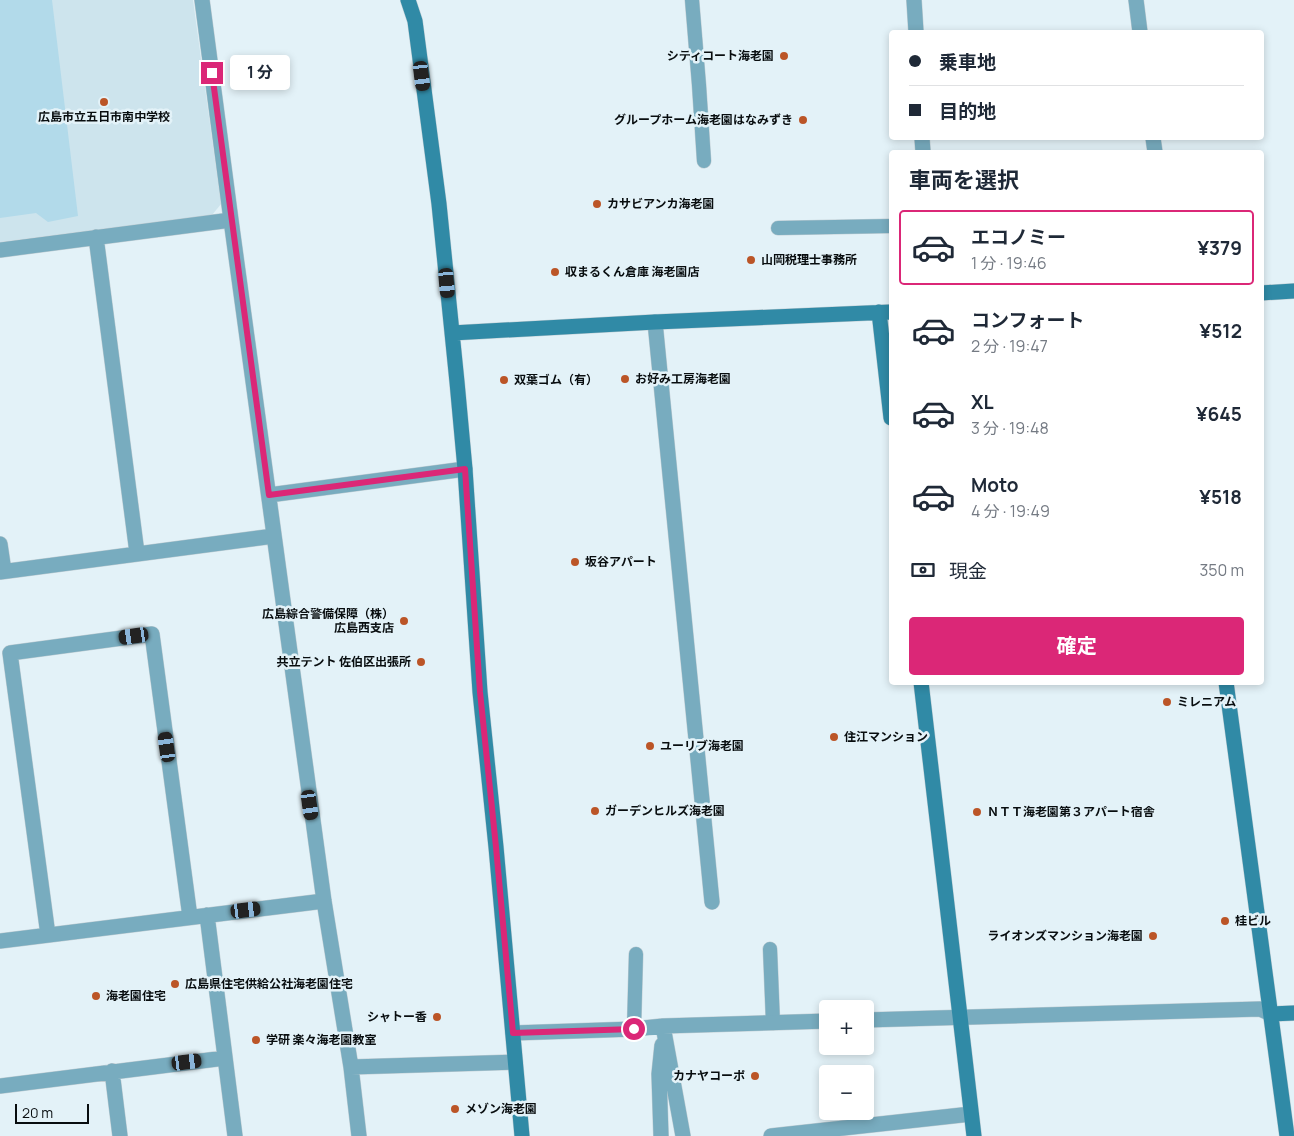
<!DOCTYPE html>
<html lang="ja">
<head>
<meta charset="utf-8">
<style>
	:root { --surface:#fff; --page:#f6f6f7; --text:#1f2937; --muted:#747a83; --line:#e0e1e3; --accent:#db2777 }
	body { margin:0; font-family:Manrope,"Noto Sans JP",sans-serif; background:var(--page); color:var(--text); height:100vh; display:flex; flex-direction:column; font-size:19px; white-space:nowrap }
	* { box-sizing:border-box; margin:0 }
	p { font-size:16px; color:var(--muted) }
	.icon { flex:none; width:28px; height:28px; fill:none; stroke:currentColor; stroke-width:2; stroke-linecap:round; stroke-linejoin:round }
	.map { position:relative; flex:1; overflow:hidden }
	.details { position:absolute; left:889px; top:150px; width:375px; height:535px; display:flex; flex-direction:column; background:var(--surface); border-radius:5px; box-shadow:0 2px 8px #0003 }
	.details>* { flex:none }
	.guide { position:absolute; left:889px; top:30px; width:375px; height:110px; border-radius:5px; box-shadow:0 2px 8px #0003; display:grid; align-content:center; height:110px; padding:0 20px; background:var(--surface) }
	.buttons { position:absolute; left:819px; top:1000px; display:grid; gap:10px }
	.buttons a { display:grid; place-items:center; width:55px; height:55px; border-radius:5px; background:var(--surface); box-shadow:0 2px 8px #0003; font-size:25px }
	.scale { position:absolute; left:15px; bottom:12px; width:74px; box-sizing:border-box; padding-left:5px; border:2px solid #080d0f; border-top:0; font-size:14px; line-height:18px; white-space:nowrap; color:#080d0f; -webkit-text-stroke:4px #e3f2f8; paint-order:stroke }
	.end { position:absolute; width:22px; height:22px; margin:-11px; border:6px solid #db2777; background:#fff; box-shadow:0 0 0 2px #fff }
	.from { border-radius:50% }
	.bubble { position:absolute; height:35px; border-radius:5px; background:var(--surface); box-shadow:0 2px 8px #0003; font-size:16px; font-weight:700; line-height:35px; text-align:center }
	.car { position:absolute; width:15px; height:30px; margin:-15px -8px; border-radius:6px; box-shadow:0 0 4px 1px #0007; background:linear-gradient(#222 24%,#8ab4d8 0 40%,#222 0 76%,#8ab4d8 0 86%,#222 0) }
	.guide b { display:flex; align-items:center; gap:18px; height:48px; font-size:19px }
	.guide b+b { border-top:1px solid var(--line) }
	.guide i { width:12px; height:12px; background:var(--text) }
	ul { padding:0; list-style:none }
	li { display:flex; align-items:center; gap:15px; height:75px; margin:0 10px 8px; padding:0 10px; border:2px solid transparent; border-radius:5px }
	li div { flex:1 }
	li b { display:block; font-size:19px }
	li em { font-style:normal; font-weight:700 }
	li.on { border-color:var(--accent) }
	li>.icon { width:45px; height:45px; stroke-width:1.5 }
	h2 { padding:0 20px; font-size:22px; line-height:60px }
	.pay { display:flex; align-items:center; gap:12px; height:55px; padding:0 20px; font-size:19px }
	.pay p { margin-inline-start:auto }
	.primary-button { display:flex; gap:10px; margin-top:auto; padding:10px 20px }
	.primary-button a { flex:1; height:58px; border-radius:5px; background:var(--accent); color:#fff; font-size:20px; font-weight:700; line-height:58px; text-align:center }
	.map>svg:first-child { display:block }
	.built { fill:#cde4ed }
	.green { fill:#b2daea }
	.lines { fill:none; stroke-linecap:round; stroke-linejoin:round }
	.lane-casing { stroke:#c0cdd3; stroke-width:15 }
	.street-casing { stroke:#c0cdd3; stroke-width:16 }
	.secondary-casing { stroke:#c0cdd3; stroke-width:16 }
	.lane { stroke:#78acbf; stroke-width:14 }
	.street { stroke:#78acbf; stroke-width:15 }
	.secondary { stroke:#308aa6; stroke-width:15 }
	.route { stroke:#db2777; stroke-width:6 }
	.poi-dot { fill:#bb5527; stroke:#e3f2f8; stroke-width:2 }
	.labels { text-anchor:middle; stroke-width:5; stroke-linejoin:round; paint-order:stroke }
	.poi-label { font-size:12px; font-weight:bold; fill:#080d0f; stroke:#e3f2f8; text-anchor:start }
</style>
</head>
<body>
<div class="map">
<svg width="1294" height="1136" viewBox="0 0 1294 1136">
	<rect width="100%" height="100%" fill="#e3f2f8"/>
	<path class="built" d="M0 0H193L221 204 212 215 0 242Z"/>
	<path class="green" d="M0 0H52L78 216 48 222 36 213 0 218Z"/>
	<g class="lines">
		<g class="lane-casing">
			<path id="lane" d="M692 0 699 85 704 161
				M778 228 891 226
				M770 949 773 1023
				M634 1029 636 954"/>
		</g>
		<g class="street-casing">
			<path id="street" d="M202 0 231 220 324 901 351 1067 359 1136
				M914 0 916 32
				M1136 0 1140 32
				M922 138 923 152
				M1153 138 1155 152
				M96 237 137 553
				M0 250 231 220
				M655 322 712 902
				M269 495 465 469
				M0 544 4 571
				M0 572 274 536
				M207 915 235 1136
				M48 935 10 653 152 634 190 917
				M0 941 324 901
				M865 1020 1260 1009 1271 1014
				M663 1026 683 1136
				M513 1033 634 1029 663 1026 828 1021
				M351 1067 515 1062
				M112 1071 120 1136
				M0 1086 225 1058
				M661 1136 659 1074 662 1045
				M771 1136 971 1114"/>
		</g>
		<g class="secondary-casing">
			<path id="secondary" d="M408 0 415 21 439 204 457 382 465 469 480 692 496 847 522 1136
				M1261 293 1294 291
				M879 312 891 418
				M452 333 655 322 891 312
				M921 682 974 1136
				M1226 682 1287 1136
				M1271 1014 1294 1013"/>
		</g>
		<use href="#lane" class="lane"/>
		<use href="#street" class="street"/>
		<use href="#secondary" class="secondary"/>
	</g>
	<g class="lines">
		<path class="route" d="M212 73 269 495 465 469 480 692 496 847 513 1033 634 1029"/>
	</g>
	<g class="poi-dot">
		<circle cx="784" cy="56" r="5"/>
		<circle cx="104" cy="102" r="5"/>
		<circle cx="803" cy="120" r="5"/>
		<circle cx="597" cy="204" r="5"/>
		<circle cx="751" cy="260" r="5"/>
		<circle cx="555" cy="272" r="5"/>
		<circle cx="625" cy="379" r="5"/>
		<circle cx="504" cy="380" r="5"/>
		<circle cx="575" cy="562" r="5"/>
		<circle cx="404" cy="621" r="5"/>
		<circle cx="421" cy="662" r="5"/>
		<circle cx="1167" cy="702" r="5"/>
		<circle cx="834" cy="737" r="5"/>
		<circle cx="650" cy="746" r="5"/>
		<circle cx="595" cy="811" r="5"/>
		<circle cx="977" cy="812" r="5"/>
		<circle cx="1225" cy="921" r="5"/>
		<circle cx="1153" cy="936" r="5"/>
		<circle cx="175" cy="984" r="5"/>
		<circle cx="96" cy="996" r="5"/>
		<circle cx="437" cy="1017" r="5"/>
		<circle cx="256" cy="1040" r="5"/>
		<circle cx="755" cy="1076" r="5"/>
		<circle cx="455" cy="1109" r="5"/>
	</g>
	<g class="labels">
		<g class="poi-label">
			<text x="774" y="60" text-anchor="end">シティコート海老園</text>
			<text x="104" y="121" text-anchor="middle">広島市立五日市南中学校</text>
			<text x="793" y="124" text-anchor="end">グループホーム海老園はなみずき</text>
			<text x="607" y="208">カサビアンカ海老園</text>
			<text x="761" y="264">山岡税理士事務所</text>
			<text x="565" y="276">収まるくん倉庫 海老園店</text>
			<text x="635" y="383">お好み工房海老園</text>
			<text x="514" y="384">双葉ゴム（有）</text>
			<text x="585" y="566">坂谷アパート</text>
			<text x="394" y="618" text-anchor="end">広島綜合警備保障（株）<tspan x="394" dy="14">広島西支店</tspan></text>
			<text x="411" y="666" text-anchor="end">共立テント 佐伯区出張所</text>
			<text x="1177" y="706">ミレニアム</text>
			<text x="844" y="741">住江マンション</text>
			<text x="660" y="750">ユーリブ海老園</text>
			<text x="605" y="815">ガーデンヒルズ海老園</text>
			<text x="987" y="816">ＮＴＴ海老園第３アパート宿舎</text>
			<text x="1235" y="925">桂ビル</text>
			<text x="1143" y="940" text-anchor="end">ライオンズマンション海老園</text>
			<text x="185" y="988">広島県住宅供給公社海老園住宅</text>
			<text x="106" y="1000">海老園住宅</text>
			<text x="427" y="1021" text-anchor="end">シャトー香</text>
			<text x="266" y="1044">学研 楽々海老園教室</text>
			<text x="745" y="1080" text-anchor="end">カナヤコーポ</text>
			<text x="465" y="1113">メゾン海老園</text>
		</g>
	</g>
</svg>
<div class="buttons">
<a>+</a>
<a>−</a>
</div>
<div class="scale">20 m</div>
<i class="end from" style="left:634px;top:1029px"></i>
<i class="end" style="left:212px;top:73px"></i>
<div class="bubble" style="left:230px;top:55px;width:60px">1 分</div>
<i class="car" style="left:422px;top:76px;rotate:173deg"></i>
<i class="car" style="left:447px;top:283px;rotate:175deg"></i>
<i class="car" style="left:134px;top:636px;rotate:262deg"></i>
<i class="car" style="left:167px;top:747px;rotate:352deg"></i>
<i class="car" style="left:310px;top:805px;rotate:172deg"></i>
<i class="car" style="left:246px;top:910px;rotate:83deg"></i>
<i class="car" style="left:187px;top:1062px;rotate:83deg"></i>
<div class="guide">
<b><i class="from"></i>乗車地</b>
<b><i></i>目的地</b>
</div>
<section class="details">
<h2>車両を選択</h2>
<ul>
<li class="on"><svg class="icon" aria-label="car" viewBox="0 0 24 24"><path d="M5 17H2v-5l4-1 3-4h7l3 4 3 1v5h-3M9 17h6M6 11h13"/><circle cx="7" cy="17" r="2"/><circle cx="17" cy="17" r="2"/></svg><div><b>エコノミー</b><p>1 分 · 19:46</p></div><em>¥379</em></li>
<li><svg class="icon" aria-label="car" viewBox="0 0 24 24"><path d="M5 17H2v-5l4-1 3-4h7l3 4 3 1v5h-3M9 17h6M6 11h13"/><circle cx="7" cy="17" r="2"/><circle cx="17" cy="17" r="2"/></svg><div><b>コンフォート</b><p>2 分 · 19:47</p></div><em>¥512</em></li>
<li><svg class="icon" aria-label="car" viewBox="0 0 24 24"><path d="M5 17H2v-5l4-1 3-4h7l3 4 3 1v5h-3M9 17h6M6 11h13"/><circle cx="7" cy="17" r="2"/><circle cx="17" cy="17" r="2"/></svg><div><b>XL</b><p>3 分 · 19:48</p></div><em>¥645</em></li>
<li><svg class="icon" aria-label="car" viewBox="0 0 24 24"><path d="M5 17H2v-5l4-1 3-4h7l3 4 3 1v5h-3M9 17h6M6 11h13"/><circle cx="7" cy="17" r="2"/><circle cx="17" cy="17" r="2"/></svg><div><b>Moto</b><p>4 分 · 19:49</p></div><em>¥518</em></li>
</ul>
<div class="pay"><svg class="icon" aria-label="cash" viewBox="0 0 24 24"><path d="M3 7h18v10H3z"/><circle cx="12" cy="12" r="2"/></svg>現金<p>350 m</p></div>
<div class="primary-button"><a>確定</a></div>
</section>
</div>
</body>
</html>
